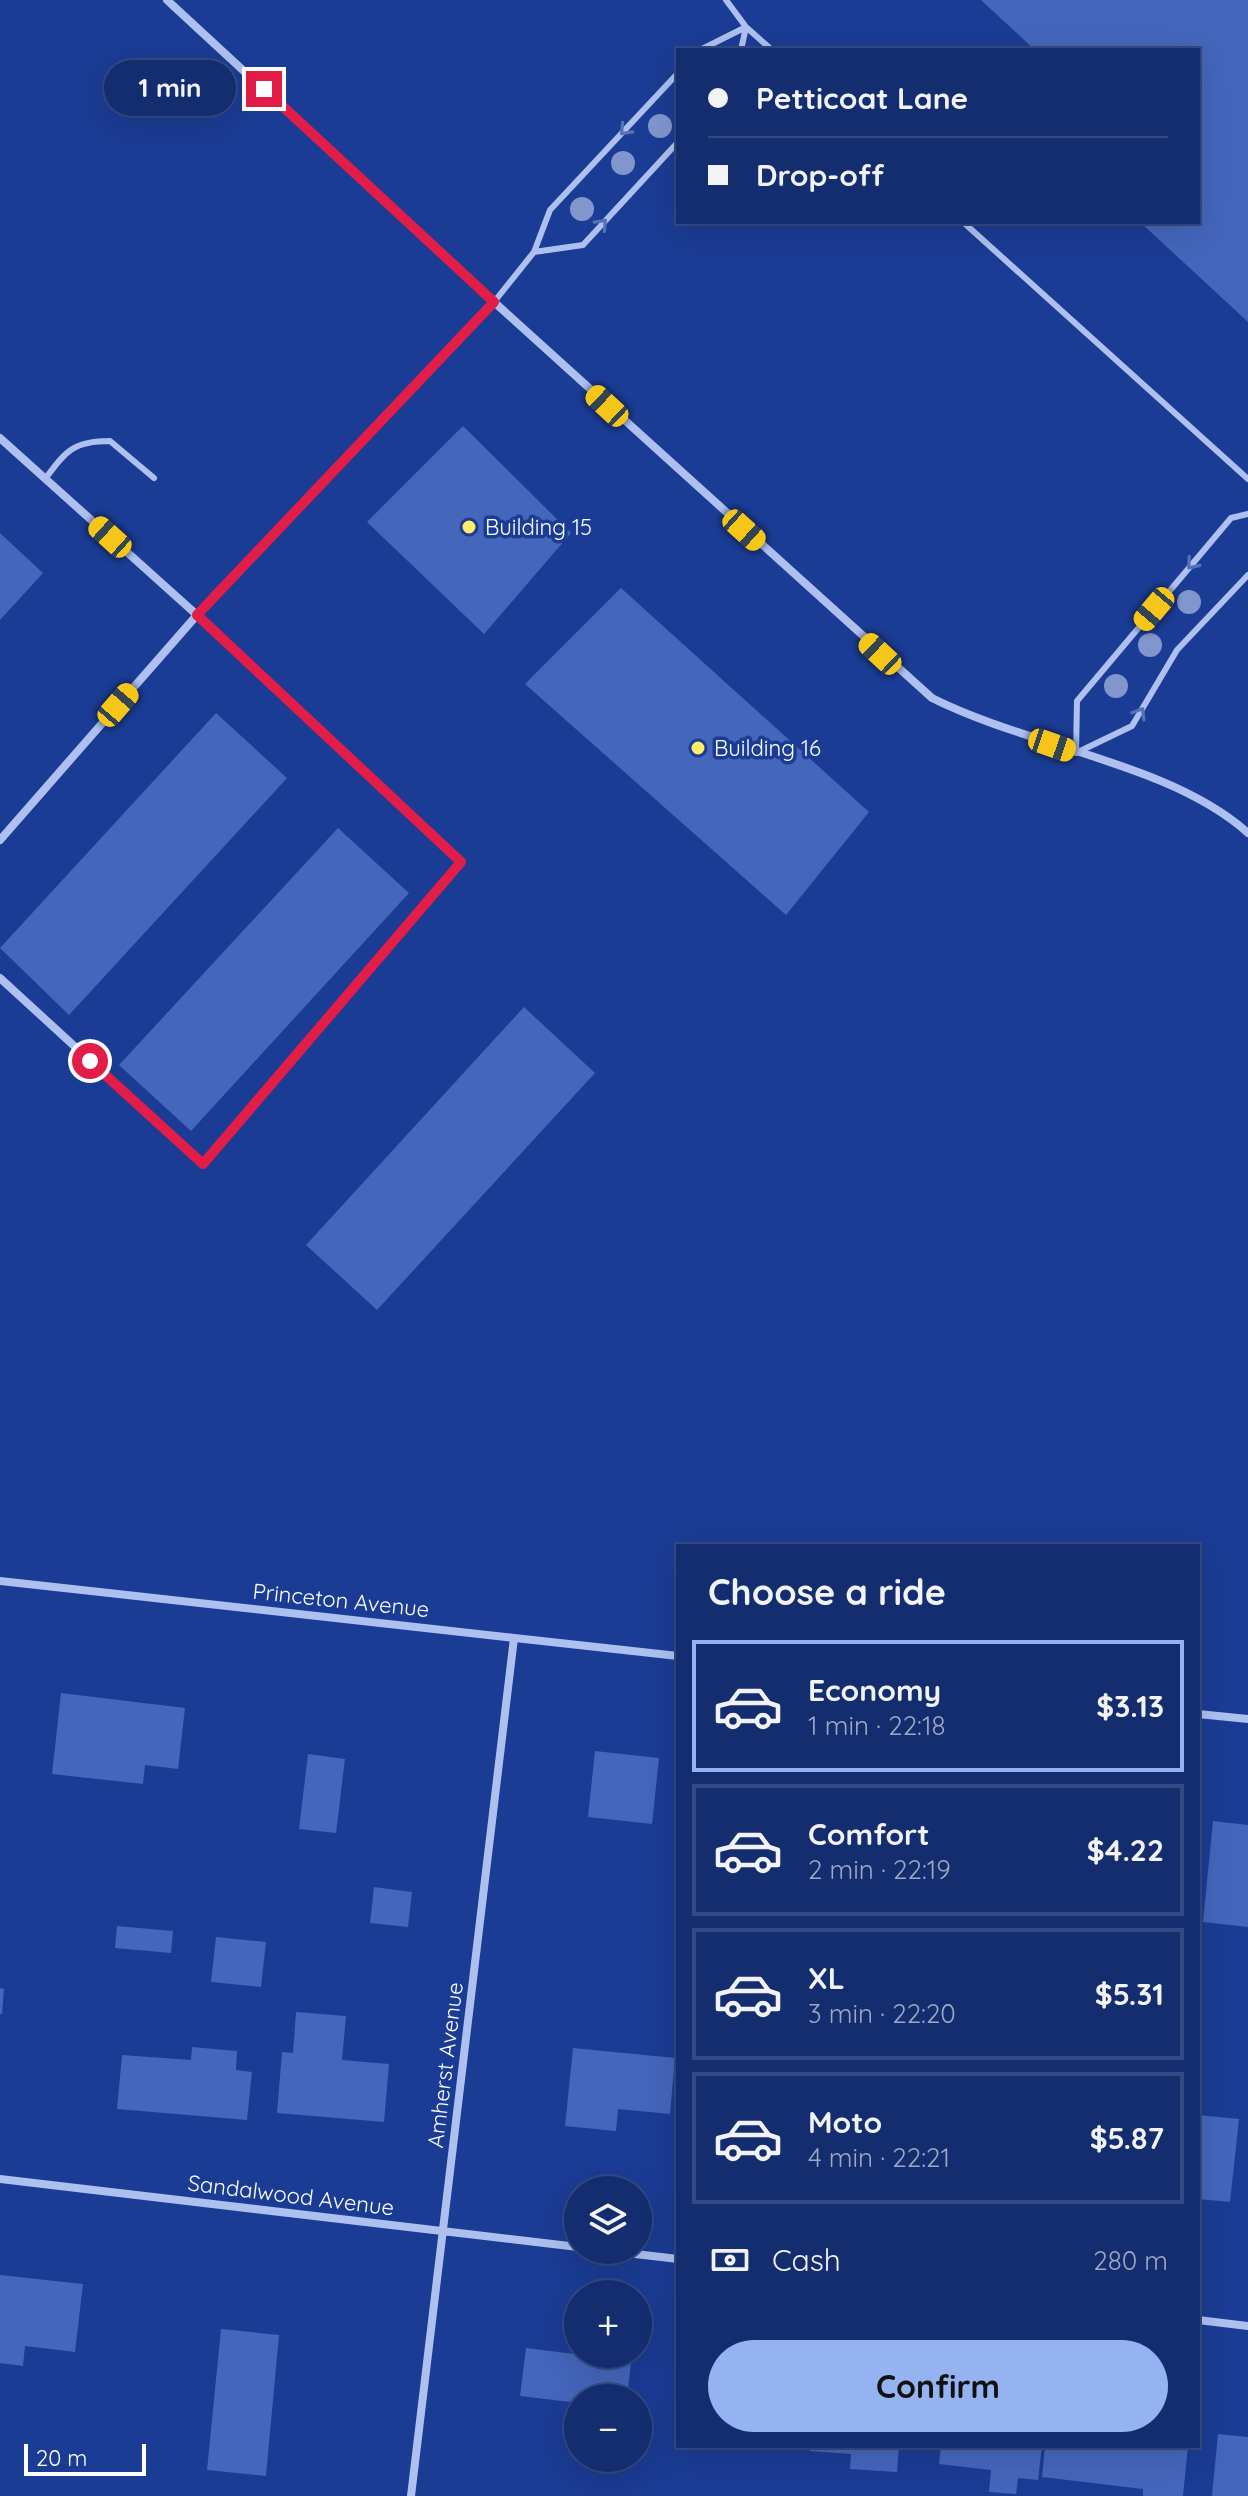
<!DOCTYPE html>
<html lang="en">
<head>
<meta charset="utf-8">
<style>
	:root { --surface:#142d6f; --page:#213977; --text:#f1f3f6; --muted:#9da8c3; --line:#334982; --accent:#95b2f1 }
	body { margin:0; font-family:Quicksand,sans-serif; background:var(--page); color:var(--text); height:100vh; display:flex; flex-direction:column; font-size:30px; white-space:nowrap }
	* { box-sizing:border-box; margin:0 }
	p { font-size:26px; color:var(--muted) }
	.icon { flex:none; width:44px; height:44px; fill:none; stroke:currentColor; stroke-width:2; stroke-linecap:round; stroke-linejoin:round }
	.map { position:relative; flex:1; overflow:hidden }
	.sheet { position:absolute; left:676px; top:1544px; width:524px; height:904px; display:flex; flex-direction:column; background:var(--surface); border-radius:0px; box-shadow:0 8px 32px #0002,0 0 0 2px var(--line) }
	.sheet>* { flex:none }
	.hud { position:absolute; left:676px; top:48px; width:524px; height:176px; border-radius:0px; box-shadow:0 8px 32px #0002,0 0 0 2px var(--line); display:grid; align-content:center; height:176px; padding:0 32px; background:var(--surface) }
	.controls { position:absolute; left:564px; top:2176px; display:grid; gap:16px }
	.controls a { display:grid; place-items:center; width:88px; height:88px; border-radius:50%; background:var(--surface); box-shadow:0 8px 32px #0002,0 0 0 2px var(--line); font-size:40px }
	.scale { position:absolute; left:24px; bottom:20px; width:122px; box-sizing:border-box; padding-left:8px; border:4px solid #fff; border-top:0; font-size:22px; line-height:28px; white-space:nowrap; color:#fff; -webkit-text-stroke:6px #1b3c94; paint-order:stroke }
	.end { position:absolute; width:36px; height:36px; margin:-18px; border:10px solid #e11d48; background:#fff; box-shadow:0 0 0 4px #fff }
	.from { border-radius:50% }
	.bubble { position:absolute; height:56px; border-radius:28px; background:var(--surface); box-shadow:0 8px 32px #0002,0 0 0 2px var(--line); font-size:26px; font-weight:700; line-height:56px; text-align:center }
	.car { position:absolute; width:24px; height:48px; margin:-24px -12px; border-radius:10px; box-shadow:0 0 6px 2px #0007; background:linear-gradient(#f5c518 24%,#345 0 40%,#f5c518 0 76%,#345 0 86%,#f5c518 0) }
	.hud b { display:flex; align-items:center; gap:28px; height:76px; font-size:30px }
	.hud b+b { border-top:2px solid var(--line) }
	.hud i { width:20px; height:20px; background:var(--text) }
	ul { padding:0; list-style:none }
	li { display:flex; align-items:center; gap:24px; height:132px; margin:0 16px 12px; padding:0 16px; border:4px solid var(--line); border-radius:0px }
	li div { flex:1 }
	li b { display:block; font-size:30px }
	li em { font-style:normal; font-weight:700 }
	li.current { border-color:var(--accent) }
	li>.icon { width:72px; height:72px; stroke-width:1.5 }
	h2 { padding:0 32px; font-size:36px; line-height:96px }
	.pay { display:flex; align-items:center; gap:20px; height:88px; padding:0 32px; font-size:30px }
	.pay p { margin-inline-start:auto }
	.action { display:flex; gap:16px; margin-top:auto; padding:16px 32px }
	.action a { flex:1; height:92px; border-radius:48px; background:var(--accent); color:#111; font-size:32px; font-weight:700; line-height:92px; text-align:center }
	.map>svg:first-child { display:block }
	.building { fill:#46b }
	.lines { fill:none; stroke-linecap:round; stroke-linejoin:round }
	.lane { stroke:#adc0ef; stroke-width:6 }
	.street { stroke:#adc0ef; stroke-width:8 }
	.tree { fill:#8096cd }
	.oneway { stroke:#5571b8 }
	.route { stroke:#e11d48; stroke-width:10 }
	.poi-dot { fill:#ffec6b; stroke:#1b3c94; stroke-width:3 }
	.labels { text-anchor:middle; stroke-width:7; stroke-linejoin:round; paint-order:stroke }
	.poi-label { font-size:22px; fill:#fff; stroke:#1b3c94; text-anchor:start }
	.street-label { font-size:22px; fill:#fff; stroke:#1b3c94 }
</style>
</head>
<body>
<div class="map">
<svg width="1248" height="2496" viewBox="0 0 1248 2496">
	<rect width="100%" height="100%" fill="#1b3c94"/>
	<path class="building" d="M981 0H1248V322L1140 222H1198V50H1035Z
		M463 426 571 533 484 634 367 522Z
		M0 533 43 573 0 620Z
		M621 588 869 812 786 915 525 684Z
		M216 713 287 778 69 1015 0 948Z
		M338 828 409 893 191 1131 119 1065Z
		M524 1007 595 1073 377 1310 306 1245Z
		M61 1693 185 1708 178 1769 145 1765 143 1784 52 1774Z
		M595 1751 659 1758 652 1824 588 1817Z
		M308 1754 345 1759 336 1833 299 1829Z
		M1213 1821 1248 1825V1927L1203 1922Z
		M374 1887 412 1892 408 1927 370 1923Z
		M117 1926 173 1931 171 1953 115 1948Z
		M216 1937 266 1942 261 1987 211 1982Z
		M0 1988 4 1989 2 2014H0Z
		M296 2012 346 2016 342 2060 389 2064 384 2122 277 2113 282 2052 293 2053Z
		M192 2047 237 2051 236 2070 252 2072 247 2120 117 2109 122 2055 191 2060Z
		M573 2048 675 2058 670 2114 618 2109 616 2131 565 2126Z
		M1198 2115 1239 2119 1230 2202 1198 2199Z
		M0 2275 83 2284 75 2352 25 2346 23 2366 0 2363Z
		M221 2329 279 2335 266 2476 207 2470Z
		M526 2348 631 2361 627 2398H578V2403L520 2396Z
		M1218 2434 1248 2437V2496H1212Z
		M811 2446H899L897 2472 850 2469 851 2454 810 2451Z
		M941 2446H1042L1038 2480 1018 2478 1016 2494 989 2492 991 2470 939 2464Z
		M1045 2446H1188L1183 2496H1143V2489L1042 2477Z"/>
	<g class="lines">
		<path class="lane" d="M726 0 746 27 772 50
			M700 50 746 27
			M741 50 746 27
			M963 222 1248 479
			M534 252 583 245 678 142
			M494 302 534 252 550 210 678 73
			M45 479C66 451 73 441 110 441L154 478
			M1248 514 1231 518 1077 701 1076 753 1132 726 1177 650 1248 575"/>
		<path class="street" d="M167 0 494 302 932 698C1029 747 1170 763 1248 833
			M0 438 197 615 461 862 203 1164 0 978
			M0 840 197 615 494 302
			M0 1581 678 1656
			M1198 1714 1248 1719
			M0 2179 578 2247
			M601 2250 678 2259
			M1198 2320 1248 2326
			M411 2496 514 1638"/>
	</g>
	<g class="tree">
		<circle cx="660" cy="126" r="12"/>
		<circle cx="623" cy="163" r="12"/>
		<circle cx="582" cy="209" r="12"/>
		<circle cx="1189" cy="602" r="12"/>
		<circle cx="1150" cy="645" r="12"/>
		<circle cx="1116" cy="686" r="12"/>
	</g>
	<defs><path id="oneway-chevron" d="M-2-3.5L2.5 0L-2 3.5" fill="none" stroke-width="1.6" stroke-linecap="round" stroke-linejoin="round" transform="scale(2)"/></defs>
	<g class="oneway">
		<use href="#oneway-chevron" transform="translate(625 130) rotate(133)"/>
		<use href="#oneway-chevron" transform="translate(602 224) rotate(-47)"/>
		<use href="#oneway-chevron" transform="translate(1192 564) rotate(130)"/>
		<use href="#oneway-chevron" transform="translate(1140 713) rotate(-59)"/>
	</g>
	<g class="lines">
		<path class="route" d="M90 1061 203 1164 461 862 197 615 494 302 264 89"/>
	</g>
	<g class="poi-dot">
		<circle cx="469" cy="527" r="8"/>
		<circle cx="698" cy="748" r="8"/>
	</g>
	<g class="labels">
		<g class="poi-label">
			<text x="485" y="535">Building 15</text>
			<text x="714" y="756">Building 16</text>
		</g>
		<g class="street-label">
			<text transform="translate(341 1600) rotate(6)" y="8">Princeton Avenue</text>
			<text transform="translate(445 2065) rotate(-83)" y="8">Amherst Avenue</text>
			<text transform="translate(291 2195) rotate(7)" y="8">Sandalwood Avenue</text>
		</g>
	</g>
</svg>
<div class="controls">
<a><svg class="icon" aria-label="layers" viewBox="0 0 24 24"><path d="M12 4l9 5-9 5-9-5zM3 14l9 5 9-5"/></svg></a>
<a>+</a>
<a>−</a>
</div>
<div class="scale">20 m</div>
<i class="end from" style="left:90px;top:1061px"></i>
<i class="end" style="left:264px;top:89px"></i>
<div class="bubble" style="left:104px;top:60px;width:132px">1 min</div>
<i class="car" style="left:607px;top:406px;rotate:313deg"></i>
<i class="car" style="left:744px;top:530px;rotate:132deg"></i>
<i class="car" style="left:110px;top:537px;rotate:312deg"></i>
<i class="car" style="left:1154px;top:609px;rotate:220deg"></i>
<i class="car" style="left:880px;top:654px;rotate:313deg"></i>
<i class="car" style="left:118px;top:705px;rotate:41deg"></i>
<i class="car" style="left:1052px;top:745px;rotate:109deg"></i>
<div class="hud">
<b><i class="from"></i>Petticoat Lane</b>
<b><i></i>Drop-off</b>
</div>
<section class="sheet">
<h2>Choose a ride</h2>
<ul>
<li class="current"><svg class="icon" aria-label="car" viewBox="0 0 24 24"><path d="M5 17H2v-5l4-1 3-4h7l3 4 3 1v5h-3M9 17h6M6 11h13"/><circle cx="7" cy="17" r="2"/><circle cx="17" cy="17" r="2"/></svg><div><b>Economy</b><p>1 min · 22:18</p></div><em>$3.13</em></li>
<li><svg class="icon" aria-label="car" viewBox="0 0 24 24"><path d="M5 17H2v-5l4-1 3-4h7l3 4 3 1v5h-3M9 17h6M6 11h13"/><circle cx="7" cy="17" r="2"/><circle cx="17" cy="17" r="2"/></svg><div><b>Comfort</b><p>2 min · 22:19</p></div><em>$4.22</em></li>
<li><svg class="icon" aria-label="car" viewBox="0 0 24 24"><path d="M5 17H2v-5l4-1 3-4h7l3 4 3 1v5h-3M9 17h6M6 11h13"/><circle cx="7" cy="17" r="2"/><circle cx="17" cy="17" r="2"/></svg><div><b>XL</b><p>3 min · 22:20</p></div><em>$5.31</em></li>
<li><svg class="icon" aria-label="car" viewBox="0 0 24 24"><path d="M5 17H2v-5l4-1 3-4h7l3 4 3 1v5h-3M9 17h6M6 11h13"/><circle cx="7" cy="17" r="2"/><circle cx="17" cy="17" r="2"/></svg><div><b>Moto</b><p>4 min · 22:21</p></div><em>$5.87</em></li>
</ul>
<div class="pay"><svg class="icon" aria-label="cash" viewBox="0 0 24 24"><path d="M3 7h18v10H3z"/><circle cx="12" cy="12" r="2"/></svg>Cash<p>280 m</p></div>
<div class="action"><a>Confirm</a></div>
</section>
</div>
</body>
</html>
